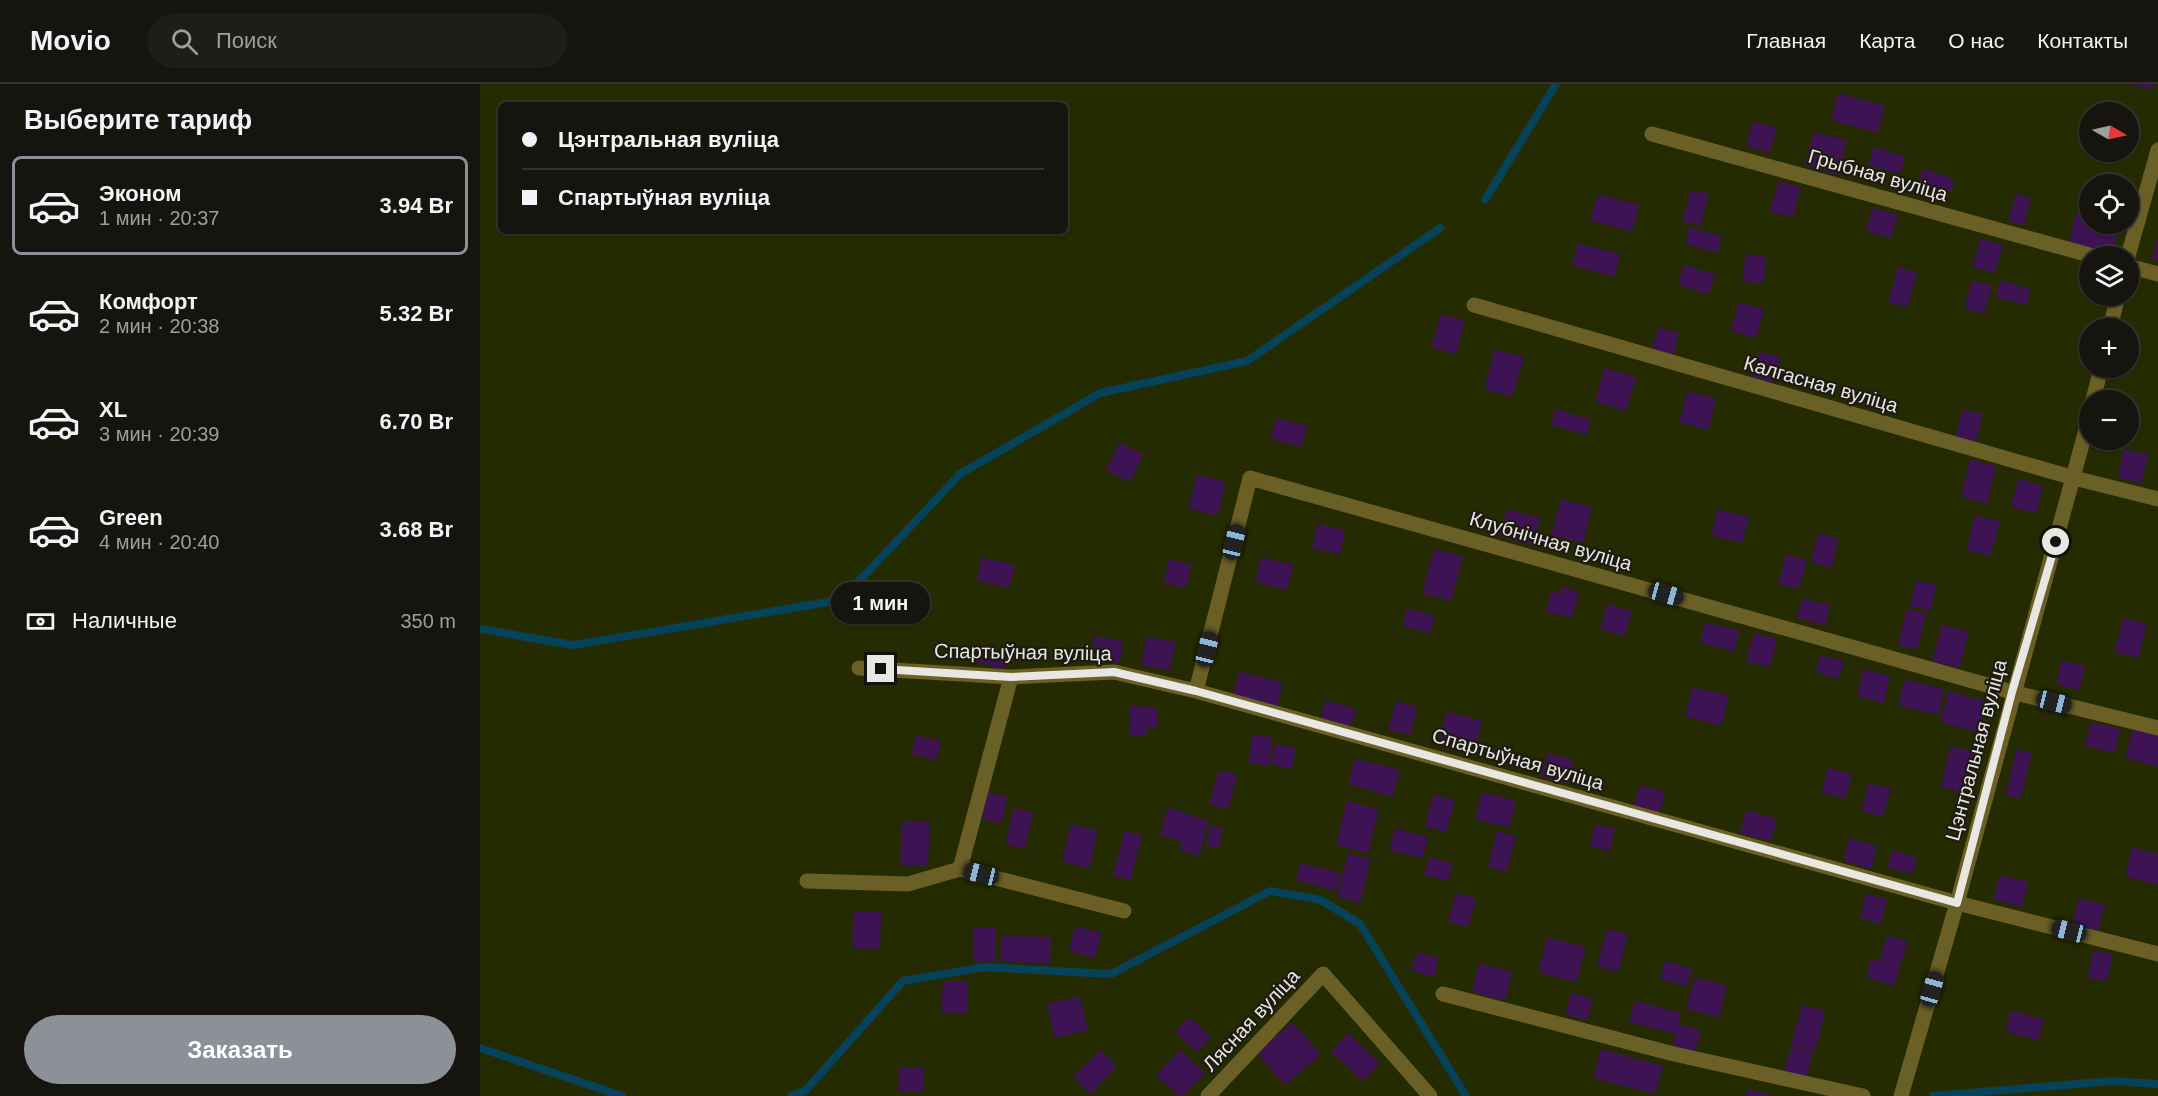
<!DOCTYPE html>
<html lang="ru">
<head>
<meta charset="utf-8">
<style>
	:root { --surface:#16140e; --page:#1f1d17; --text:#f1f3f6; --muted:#9e9e9e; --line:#35332e; --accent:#8c9099 }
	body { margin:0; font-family:Arial,sans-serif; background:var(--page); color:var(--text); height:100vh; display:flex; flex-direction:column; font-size:22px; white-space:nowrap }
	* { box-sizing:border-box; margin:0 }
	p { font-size:20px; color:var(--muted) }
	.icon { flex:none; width:33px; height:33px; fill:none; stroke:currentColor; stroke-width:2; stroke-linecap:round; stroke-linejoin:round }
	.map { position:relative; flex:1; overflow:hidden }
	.drawer { display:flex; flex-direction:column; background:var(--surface); width:480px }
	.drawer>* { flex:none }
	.hud { position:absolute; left:18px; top:18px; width:570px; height:132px; border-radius:9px; box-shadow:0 2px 4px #0004,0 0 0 2px var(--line); display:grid; align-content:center; height:132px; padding:0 24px; background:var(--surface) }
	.needle { width:39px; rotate:99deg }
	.controls { position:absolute; left:1599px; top:18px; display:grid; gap:12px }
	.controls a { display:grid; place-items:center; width:60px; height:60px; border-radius:50%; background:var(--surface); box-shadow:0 2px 4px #0004,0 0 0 2px var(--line); font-size:30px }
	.end { position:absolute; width:27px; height:27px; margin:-14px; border:8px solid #e8e7e1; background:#111; box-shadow:0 0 0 3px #111 }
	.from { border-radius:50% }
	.bubble { position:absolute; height:42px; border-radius:21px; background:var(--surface); box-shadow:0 2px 4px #0004,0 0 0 2px var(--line); font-size:20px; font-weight:800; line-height:42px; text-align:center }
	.car { position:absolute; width:18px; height:36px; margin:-18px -9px; border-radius:8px; box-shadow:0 0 4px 2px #0007; background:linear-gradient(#222 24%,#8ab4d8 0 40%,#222 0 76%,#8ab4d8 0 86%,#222 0) }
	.hud b { display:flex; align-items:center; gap:21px; height:57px; font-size:22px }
	.hud b+b { border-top:2px solid var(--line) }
	.hud i { width:15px; height:15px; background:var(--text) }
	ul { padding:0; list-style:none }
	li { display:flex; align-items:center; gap:18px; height:99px; margin:0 12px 9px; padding:0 12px; border:3px solid transparent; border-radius:9px }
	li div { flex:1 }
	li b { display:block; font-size:22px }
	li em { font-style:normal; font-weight:800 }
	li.selected { border-color:var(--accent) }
	li>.icon { width:54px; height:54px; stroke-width:1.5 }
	h2 { padding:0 24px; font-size:27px; line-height:72px }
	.pay { display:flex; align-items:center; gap:15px; height:66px; padding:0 24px; font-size:22px }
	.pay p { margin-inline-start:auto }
	.button { display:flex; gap:12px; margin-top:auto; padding:12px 24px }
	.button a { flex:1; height:69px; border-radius:36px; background:var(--accent); color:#fff; font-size:24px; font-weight:800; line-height:69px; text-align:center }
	header { display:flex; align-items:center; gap:36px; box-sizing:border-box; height:84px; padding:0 30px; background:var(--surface); border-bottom:2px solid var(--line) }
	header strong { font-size:28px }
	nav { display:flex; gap:33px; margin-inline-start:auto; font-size:21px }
	.search { width:420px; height:54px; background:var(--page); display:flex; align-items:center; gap:15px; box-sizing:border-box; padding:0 21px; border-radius:33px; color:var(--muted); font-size:22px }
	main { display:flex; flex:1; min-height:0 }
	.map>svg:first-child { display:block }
	.green { fill:#252b00; fill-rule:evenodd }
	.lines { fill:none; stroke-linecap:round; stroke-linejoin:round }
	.stream { stroke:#064259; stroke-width:8 }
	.building { fill:#3d1354 }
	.minor { stroke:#6a5f25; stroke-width:15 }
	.route { stroke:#e8e7e1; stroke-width:8 }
	.labels { text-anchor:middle; stroke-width:4.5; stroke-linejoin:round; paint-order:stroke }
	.street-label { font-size:20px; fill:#e8e7e1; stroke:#1d1b12 }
</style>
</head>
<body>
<header>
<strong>Movio</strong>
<div class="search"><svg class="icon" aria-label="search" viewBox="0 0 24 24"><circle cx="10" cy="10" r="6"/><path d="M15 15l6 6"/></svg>Поиск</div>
<nav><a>Главная</a><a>Карта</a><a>О нас</a><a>Контакты</a></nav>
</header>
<main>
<section class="drawer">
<h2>Выберите тариф</h2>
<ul>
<li class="selected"><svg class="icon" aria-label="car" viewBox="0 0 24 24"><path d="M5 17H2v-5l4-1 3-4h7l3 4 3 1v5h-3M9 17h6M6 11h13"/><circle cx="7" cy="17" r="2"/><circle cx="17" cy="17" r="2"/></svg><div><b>Эконом</b><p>1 мин · 20:37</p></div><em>3.94 Br</em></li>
<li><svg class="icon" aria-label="car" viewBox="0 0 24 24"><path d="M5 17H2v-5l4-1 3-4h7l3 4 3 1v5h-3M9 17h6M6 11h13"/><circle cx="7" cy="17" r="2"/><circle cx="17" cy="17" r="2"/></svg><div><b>Комфорт</b><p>2 мин · 20:38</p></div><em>5.32 Br</em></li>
<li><svg class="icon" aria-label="car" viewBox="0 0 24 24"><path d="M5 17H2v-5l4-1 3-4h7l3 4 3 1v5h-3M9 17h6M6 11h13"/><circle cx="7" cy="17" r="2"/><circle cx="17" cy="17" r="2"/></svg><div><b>XL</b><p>3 мин · 20:39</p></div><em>6.70 Br</em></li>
<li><svg class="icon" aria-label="car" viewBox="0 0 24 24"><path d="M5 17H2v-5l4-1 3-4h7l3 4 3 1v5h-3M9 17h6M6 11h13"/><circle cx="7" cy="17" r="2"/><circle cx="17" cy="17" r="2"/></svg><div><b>Green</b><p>4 мин · 20:40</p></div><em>3.68 Br</em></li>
</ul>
<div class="pay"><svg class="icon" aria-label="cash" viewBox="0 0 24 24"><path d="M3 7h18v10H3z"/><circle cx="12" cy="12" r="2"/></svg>Наличные<p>350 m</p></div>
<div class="button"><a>Заказать</a></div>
</section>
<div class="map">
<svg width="1678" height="1012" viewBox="0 0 1678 1012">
	<rect width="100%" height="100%" fill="#1d1b12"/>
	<path class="green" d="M0 0H1678V1012H0ZM21 21H585V147H21ZM1610 28H1648V68H1610ZM1610 100H1648V140H1610ZM1610 172H1648V212H1610ZM1610 244H1648V284H1610ZM1610 316H1648V356H1610Z"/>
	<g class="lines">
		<path class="stream" d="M1005 116 1076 0
			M0 545 93 561 348 518 380 496 480 390 620 309 767 277 960 144
			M0 964 142 1012
			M311 1012 325 1007 423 897 504 883 631 890 790 807 841 816 880 840 986 1012
			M1453 1012 1632 997 1678 1000"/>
	</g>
	<path class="building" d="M1651 0H1674L1672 6Z
		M1358 9 1405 22 1397 49 1351 36Z
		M1273 37 1297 44 1289 69 1266 62Z
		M1334 48 1367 57 1357 91 1324 81Z
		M1393 63 1425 72 1420 90 1389 81Z
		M1443 85 1474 95 1471 108 1458 104 1457 110 1437 105Z
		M1299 97 1321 103 1313 133 1290 127Z
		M1211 106 1229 110 1220 142 1202 137Z
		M1118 110 1159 121 1152 148 1110 136Z
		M1536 110 1551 114 1544 141 1528 137Z
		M1392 124 1418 131 1411 154 1386 147Z
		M1596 130 1610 133V140L1639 141 1632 169 1589 159Z
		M1209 143 1242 152 1238 169 1205 160Z
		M1500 154 1523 161 1515 189 1492 183Z
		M1678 154V177L1672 175Z
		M1098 159 1140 170 1134 193 1092 181Z
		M1266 170 1287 173 1283 200 1262 196Z
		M1204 181 1235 190 1229 210 1198 201Z
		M1418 183 1437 188 1427 224 1408 218Z
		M1492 196 1512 202 1504 230 1484 224Z
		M1520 196 1551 205 1546 221 1516 213Z
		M1259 218 1284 225 1276 254 1251 247Z
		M961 230 985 237 976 270 951 263Z
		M1178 243 1199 249 1192 273 1171 267Z
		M1015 265 1044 273 1032 313 1004 305Z
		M1279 268 1300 273 1293 299 1272 294Z
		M1124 284 1156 293 1146 327 1115 318Z
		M1208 307 1236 315 1228 346 1199 338Z
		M1075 325 1111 335 1107 351 1071 341Z
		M1483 325 1503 330 1495 359 1475 353Z
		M796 334 827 342 821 363 791 355Z
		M639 359 663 370 650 398 626 386Z
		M1644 365 1668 371 1661 399 1637 393Z
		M1490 375 1516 382 1507 420 1481 413Z
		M717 390 746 398 737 432 708 424Z
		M1538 395 1563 402 1556 429 1531 423Z
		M1081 415 1112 423 1103 459 1071 451Z
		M1027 425 1060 434 1053 462 1019 452Z
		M1238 425 1269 433 1262 459 1231 451Z
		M1495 431 1520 437 1510 472 1486 466Z
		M838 440 865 446 860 470 832 464Z
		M1338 449 1359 455 1351 484 1331 478Z
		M954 465 983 472 971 517 942 509Z
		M1306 470 1327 476 1319 505 1298 500Z
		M502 473 535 481 529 504 496 496Z
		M781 473 813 481 807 506 775 498Z
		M689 475 711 480 706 504 684 499Z
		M1436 496 1457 501 1450 527 1430 522Z
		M1082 503 1099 508 1092 534 1066 527 1071 507 1080 510Z
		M1322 514 1350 521 1345 541 1317 534Z
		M1127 520 1152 527 1145 552 1120 545Z
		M927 524 955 532 950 549 922 542Z
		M1427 525 1446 530 1437 566 1418 561Z
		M1644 534 1667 540 1658 574 1634 568Z
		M1225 538 1260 547 1254 568 1220 558Z
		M1462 541 1489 548 1479 584 1452 577Z
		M1274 549 1297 555 1290 583 1266 577Z
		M614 552 643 557 639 579 611 574Z
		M667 553 696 558 690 586 661 581Z
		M496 562 528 569 524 585 492 577Z
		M1340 571 1364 577 1359 595 1335 588Z
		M1582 576 1605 582 1599 606 1576 600Z
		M1383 585 1410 592 1404 619 1377 612Z
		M759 587 803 599 797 623 753 611Z
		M1425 595 1464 605 1458 631 1418 621Z
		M1213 603 1249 612 1241 642 1205 632Z
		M1468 607 1506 617 1498 648 1460 638Z
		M846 616 876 625 870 646 840 638Z
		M916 617 937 623 930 651 908 646Z
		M650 622 678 623V644H668V651H650Z
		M967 627 1002 637 995 664 959 654Z
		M1611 638 1640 645 1634 669 1605 662Z
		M1653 644 1678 651V683L1645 674Z
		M773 650 793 654 789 682 768 678Z
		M436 651 461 657 456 676 431 670Z
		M795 660 816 664 812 685 791 681Z
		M1471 662 1494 668 1483 709 1460 703Z
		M1537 665 1552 669 1540 715 1525 711Z
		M1068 669 1094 676 1087 700 1061 693Z
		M875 674 920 686 913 713 868 700Z
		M1348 684 1372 690 1365 715 1341 708Z
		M739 686 757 691 748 725 729 720Z
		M1389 699 1411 705 1403 733 1381 727Z
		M1160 701 1185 708 1179 731 1153 724Z
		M508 708 528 713 521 740 502 734Z
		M1002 708 1036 717 1029 744 995 735Z
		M953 711 975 716 966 748 945 742Z
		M867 717 899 725 888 769 856 761Z
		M688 723 729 737 719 772 699 766 702 757 680 751Z
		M534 724 553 729 545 765 525 760Z
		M1266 726 1297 735 1291 757 1260 749Z
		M422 737 450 738 448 782 420 781Z
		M591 740 618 747 609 785 582 777Z
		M1115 740 1135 745 1129 767 1110 762Z
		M731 741 743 745 738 764 726 761Z
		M915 744 948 753 942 774 909 766Z
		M645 747 662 751 650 796 633 792Z
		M1017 747 1036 752 1026 788 1008 783Z
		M1369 754 1397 762 1391 785 1363 777Z
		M1652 763 1678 770V801L1645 792Z
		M1412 766 1437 774 1432 790 1407 783Z
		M868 769 891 775 880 819 857 812Z
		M949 773 972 779 968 797 944 791Z
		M821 779 861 789 856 807 816 796Z
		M1520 791 1548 798 1542 823 1513 815Z
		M976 809 996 814 988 843 968 838Z
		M1386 810 1407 815 1401 840 1380 834Z
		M1599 814 1625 821 1618 847 1592 841Z
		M374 827 401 828 400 865 372 864Z
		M595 842 621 849 615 874 589 867Z
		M494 843 516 844 515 878H494Z
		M1127 845 1148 850 1138 888 1117 882Z
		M1407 851 1428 857 1414 902 1386 893 1391 875 1399 878Z
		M521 852 571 853 570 879 520 878Z
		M1067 853 1106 863 1096 898 1058 888Z
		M1614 866 1633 871 1626 898 1607 893Z
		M936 868 958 873 954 893 932 887Z
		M1185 877 1212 885 1207 902 1180 895Z
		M999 879 1032 888 1025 917 992 908Z
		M1215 893 1247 902 1239 933 1206 925Z
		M463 897 488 898 487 929 461 928Z
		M1091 909 1113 915 1107 936 1085 931Z
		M600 912 608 946 574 954 567 920Z
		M1155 917 1201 929 1198 940 1221 946 1215 968 1192 962 1196 950 1149 938Z
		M1322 921 1345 927 1335 967 1311 961Z
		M1531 926 1564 936 1558 957 1525 947Z
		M709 933 731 953 717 968 695 948Z
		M812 938 841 970 805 1001 777 969Z
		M868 949 900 979 883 997 851 968Z
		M1311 962 1333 968 1326 995 1304 989Z
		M1121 965 1183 982 1175 1010 1113 994Z
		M620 966 637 982 610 1010 593 993Z
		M700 966 725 989 703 1012H699L676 991Z
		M419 983 444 984V1008L418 1007Z
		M1268 1005 1292 1011V1012H1266Z"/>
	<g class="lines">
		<path class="minor" d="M1172 50 1613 172
			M1648 172 1678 66
			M1648 182 1678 190
			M994 221 1594 394 1678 415
			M1630 244 1638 212
			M1613 316 1621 284
			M379 584 531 593 634 588 716 607 1477 819 1678 870
			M716 607 770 394 1532 608 1678 644
			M480 785 531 593
			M327 797 428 800 480 785 644 827
			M963 910 1194 970 1383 1012
			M728 1012 843 890 950 1012
			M1421 1012 1477 819 1610 331"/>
	</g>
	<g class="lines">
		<path class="route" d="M401 585 531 593 634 588 716 607 1477 819 1532 608 1576 458"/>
	</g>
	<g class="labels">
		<g class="street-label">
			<text transform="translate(1398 91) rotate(16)" y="7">Грыбная вуліца</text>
			<text transform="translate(1341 300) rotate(16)" y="7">Калгасная вуліца</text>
			<text transform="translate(1071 457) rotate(16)" y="7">Клубнічная вуліца</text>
			<text transform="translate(543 568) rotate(1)" y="7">Спартыўная вуліца</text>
			<text transform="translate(1496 666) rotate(-75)" y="7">Цэнтральная вуліца</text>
			<text transform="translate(1038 675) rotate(16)" y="7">Спартыўная вуліца</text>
			<text transform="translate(771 936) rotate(-47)" y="7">Лясная вуліца</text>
		</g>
	</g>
</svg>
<div class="controls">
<a><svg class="needle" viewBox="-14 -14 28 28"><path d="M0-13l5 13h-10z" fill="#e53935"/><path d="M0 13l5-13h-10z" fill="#9e9e9e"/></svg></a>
<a><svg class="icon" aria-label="locate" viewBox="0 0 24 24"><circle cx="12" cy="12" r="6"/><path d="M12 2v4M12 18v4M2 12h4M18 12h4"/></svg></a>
<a><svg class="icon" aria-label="layers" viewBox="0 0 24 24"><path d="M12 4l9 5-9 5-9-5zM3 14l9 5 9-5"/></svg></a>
<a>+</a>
<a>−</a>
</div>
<i class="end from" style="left:1576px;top:458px"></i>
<i class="end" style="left:401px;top:585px"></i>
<div class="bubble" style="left:351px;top:498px;width:99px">1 мин</div>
<i class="car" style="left:754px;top:458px;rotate:14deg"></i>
<i class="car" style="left:1186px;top:510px;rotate:106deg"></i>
<i class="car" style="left:727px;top:565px;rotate:14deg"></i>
<i class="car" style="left:1574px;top:618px;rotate:104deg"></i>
<i class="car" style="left:501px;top:790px;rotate:284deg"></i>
<i class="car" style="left:1589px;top:847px;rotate:284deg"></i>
<i class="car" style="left:1452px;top:905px;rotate:16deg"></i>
<div class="hud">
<b><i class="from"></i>Цэнтральная вуліца</b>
<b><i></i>Спартыўная вуліца</b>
</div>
</div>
</main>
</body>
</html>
